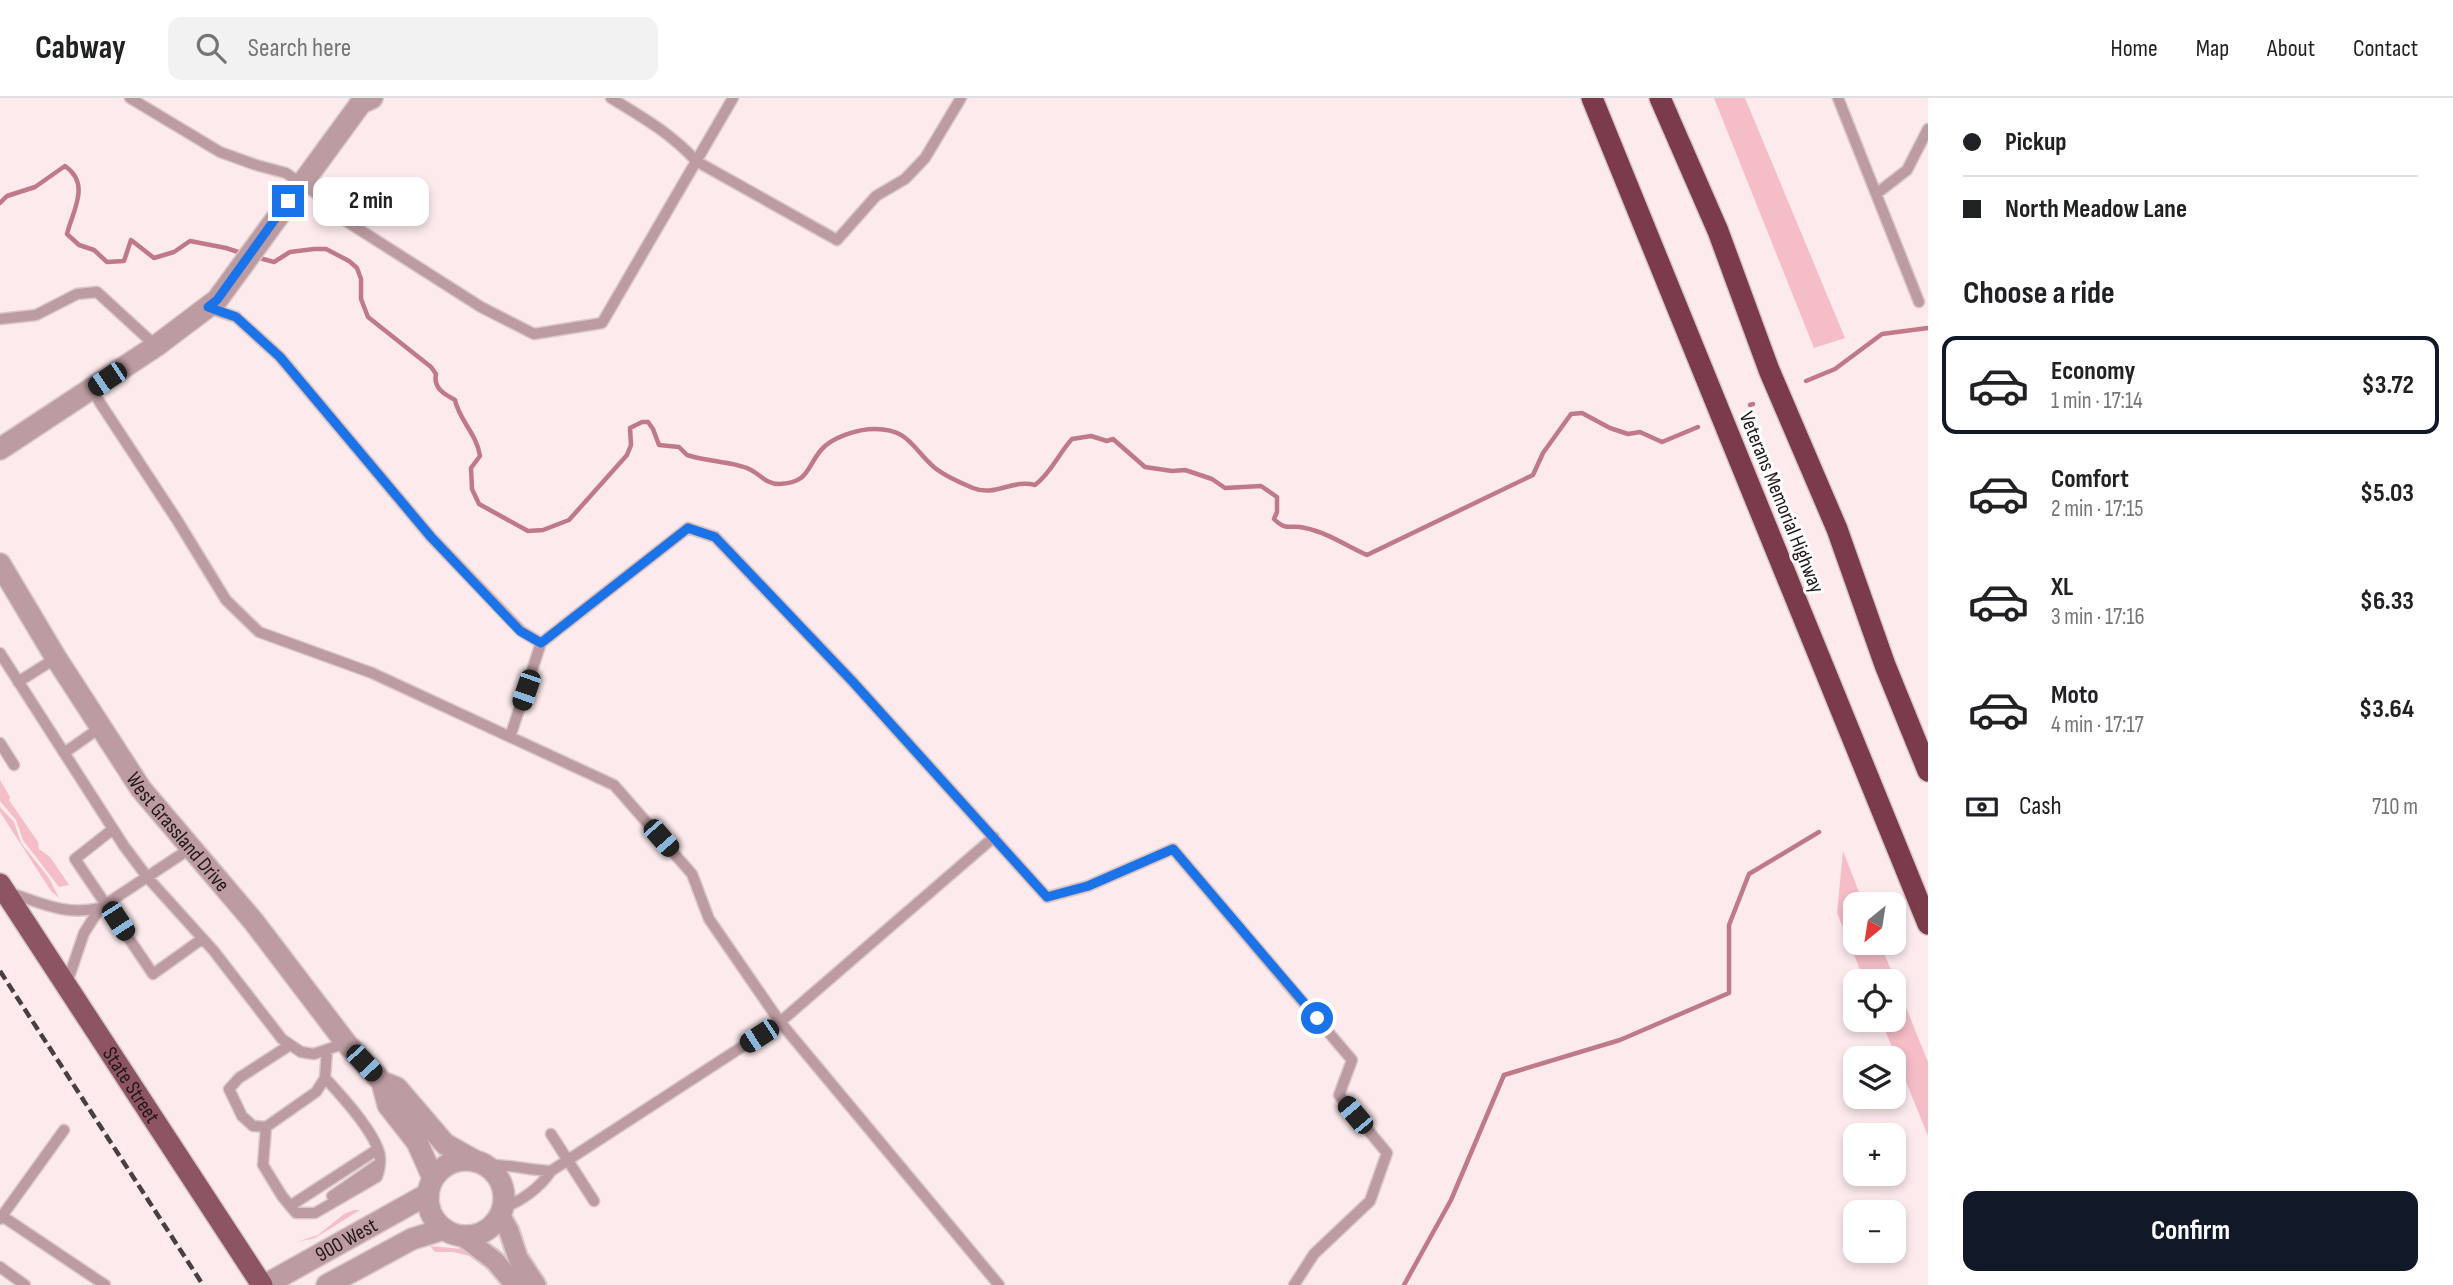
<!DOCTYPE html>
<html lang="en">
<head>
<meta charset="utf-8">
<style>
	:root { --surface:#fff; --page:#f2f2f2; --text:#202124; --muted:#757577; --line:#e0e0e0; --accent:#111827 }
	body { margin:0; font-family:"Sofia Sans Condensed",sans-serif; background:var(--page); color:var(--text); height:100vh; display:flex; flex-direction:column; font-size:26px; white-space:nowrap }
	* { box-sizing:border-box; margin:0 }
	p { font-size:23px; color:var(--muted) }
	.icon { flex:none; width:38px; height:38px; fill:none; stroke:currentColor; stroke-width:2; stroke-linecap:round; stroke-linejoin:round }
	.map { position:relative; flex:1; overflow:hidden }
	.drawer { display:flex; flex-direction:column; background:var(--surface); width:525px }
	.drawer>* { flex:none }
	.guide { display:grid; align-content:center; height:154px; padding:0 35px; background:var(--surface) }
	.needle { width:46px; rotate:210deg }
	.fabs { position:absolute; left:1843px; top:794px; display:grid; gap:14px }
	.fabs a { display:grid; place-items:center; width:63px; height:63px; border-radius:14px; background:var(--surface); box-shadow:0 4px 10px #0003; font-size:35px }
	.end { position:absolute; width:32px; height:32px; margin:-16px; border:9px solid #1a73e8; background:#fff; box-shadow:0 0 0 4px #fff }
	.from { border-radius:50% }
	.bubble { position:absolute; height:49px; border-radius:14px; background:var(--surface); box-shadow:0 4px 10px #0003; font-size:23px; font-weight:700; line-height:49px; text-align:center }
	.car { position:absolute; width:21px; height:42px; margin:-21px -10px; border-radius:9px; box-shadow:0 0 5px 2px #0007; background:linear-gradient(#222 24%,#8ab4d8 0 40%,#222 0 76%,#8ab4d8 0 86%,#222 0) }
	.guide b { display:flex; align-items:center; gap:24px; height:66px; font-size:26px }
	.guide b+b { border-top:2px solid var(--line) }
	.guide i { width:18px; height:18px; background:var(--text) }
	ul { padding:0; list-style:none }
	li { display:flex; align-items:center; gap:21px; height:98px; margin:0 14px 10px; padding:0 21px; border:4px solid transparent; border-radius:14px }
	li div { flex:1 }
	li b { display:block; font-size:26px }
	li em { font-style:normal; font-weight:700 }
	li.on { border-color:var(--accent) }
	li>.icon { width:63px; height:63px; stroke-width:1.5 }
	h2 { padding:0 35px; font-size:32px; line-height:84px }
	.pay { display:flex; align-items:center; gap:18px; height:77px; padding:0 35px; font-size:26px }
	.pay p { margin-inline-start:auto }
	.button { display:flex; gap:14px; margin-top:auto; padding:14px 35px }
	.button a { flex:1; height:80px; border-radius:14px; background:var(--accent); color:#fff; font-size:28px; font-weight:700; line-height:80px; text-align:center }
	header { display:flex; align-items:center; gap:42px; box-sizing:border-box; height:98px; padding:0 35px; background:var(--surface); border-bottom:2px solid var(--line) }
	header strong { font-size:33px }
	nav { display:flex; gap:38px; margin-inline-start:auto; font-size:24px }
	.search { width:490px; height:63px; background:var(--page); display:flex; align-items:center; gap:18px; box-sizing:border-box; padding:0 24px; border-radius:14px; color:var(--muted); font-size:26px }
	main { display:flex; flex:1; min-height:0 }
	.map>svg:first-child { display:block }
	.green { fill:#f4bdc7 }
	.lines { fill:none; stroke-linecap:round; stroke-linejoin:round }
	.stream { stroke:#c07988; stroke-width:4.5 }
	.service-casing { stroke:#d9c8cb; stroke-width:13 }
	.minor-casing { stroke:#d9c8cb; stroke-width:23 }
	.tertiary-casing { stroke:#d9c8cb; stroke-width:24 }
	.primary-casing { stroke:#d9c8cb; stroke-width:24 }
	.motorway-casing { stroke:#d9c8cb; stroke-width:24 }
	.service { stroke:#bc9ba1; stroke-width:10 }
	.minor { stroke:#bc9ba1; stroke-width:19 }
	.tertiary { stroke:#bc9ba1; stroke-width:21 }
	.primary { stroke:#8d5561; stroke-width:21 }
	.motorway { stroke:#7b3b4b; stroke-width:21 }
	.rail { stroke:#493e40; stroke-width:4.5; stroke-dasharray:10 5; stroke-linecap:butt }
	.route { stroke:#1a73e8; stroke-width:9 }
	.labels { text-anchor:middle; stroke-width:6; stroke-linejoin:round; paint-order:stroke }
	.street-label { font-size:21px; fill:#211719; stroke:#fff }
</style>
</head>
<body>
<header>
<strong>Cabway</strong>
<div class="search"><svg class="icon" aria-label="search" viewBox="0 0 24 24"><circle cx="10" cy="10" r="6"/><path d="M15 15l6 6"/></svg>Search here</div>
<nav><a>Home</a><a>Map</a><a>About</a><a>Contact</a></nav>
</header>
<main>
<div class="map">
<svg width="1928" height="1187" viewBox="0 0 1928 1187">
	<rect width="100%" height="100%" fill="#fceaed"/>
	<path class="green" d="M1714 0H1745L1845 240 1814 250Z
		M0 682 10 699 9 702 38 744 39 751 50 759 69 787 59 789 23 742 16 722 0 703Z
		M0 709 14 724 21 745 49 780 59 800 51 793 0 714Z
		M1843 753 1864 807H1855V845H1880L1928 964V1038L1881 922H1894V884H1865L1837 815Z
		M354 1112H360L315 1140 297 1144 318 1137 344 1116Z
		M430 1148 462 1151 478 1160 453 1154H435Z"/>
	<g class="lines">
		<path class="stream" d="M0 105 7 98 35 89 65 68C91 86 73 112 67 136L79 147 94 152 107 164 124 163 131 142 154 160 174 154 190 143 226 150 244 156
			M256 159 274 164 290 154 314 151H326L349 163 357 170 361 181V201L368 219 431 269 436 276C433 290 444 296 455 302 459 322 477 336 480 358L471 370 472 391 479 406 528 433 543 432 569 422 627 357 631 347 630 330 642 324H648L653 331 659 347 679 349 687 357 694 359C708 363 741 365 751 372 761 377 766 386 779 386 809 385 806 370 821 352 832 339 858 331 875 331 910 331 913 352 935 370 945 378 961 385 973 390 994 399 1013 381 1035 387 1051 375 1059 355 1072 341L1091 338 1107 343 1113 341 1145 369 1172 373 1185 372 1212 381 1225 390 1261 388 1277 399V414L1274 421C1287 434 1290 426 1305 430 1326 434 1347 448 1367 457L1533 377 1543 355 1571 316 1582 315 1610 330 1628 336 1640 334 1662 344 1698 329
			M1806 283 1835 271 1882 236 1928 230
			M1750 307 1753 306
			M1404 1187 1451 1102 1504 977 1620 942 1729 895V827L1749 776 1819 734"/>
		<g class="service-casing">
			<path id="service" d="M130 0 220 54 256 67 286 75 318 97 346 123 481 209 534 236 602 225 733 0
				M611 0C642 19 672 36 696 63L837 142 876 98 905 81 925 60 961 0
				M1838 0 1919 204
				M1876 96 1907 72 1928 31
				M208 210 236 219 280 259 431 439 521 533 541 545
				M0 221 36 217 77 196 97 194 156 248
				M91 291 177 422 226 502 259 534 372 575 614 687 692 776 709 821 780 924 999 1187
				M0 555 124 748 148 780 213 852 282 941 301 954 314 956 346 945
				M18 584 56 560
				M510 639 541 545 688 430 715 439 853 584 1047 799 1088 788 1173 751 1352 962 1339 997 1387 1055 1370 1103 1314 1156 1294 1187
				M0 645 14 667
				M64 655 101 629
				M113 731 75 761 153 876 202 841
				M10 795C42 805 65 818 99 810
				M67 885 84 835 100 810 191 750
				M290 947 239 980 229 991 242 1018 253 1028 266 1029 316 994 325 980 327 952
				M266 1029 263 1067 282 1098 296 1115H315L377 1079C380 1070 382 1060 378 1051 370 1030 341 997 325 980
				M551 1036 594 1103
				M486 1067C507 1066 529 1072 551 1073
				M332 1098 380 1065
				M290 1108 378 1051
				M503 1110C521 1103 540 1090 551 1073L780 924 994 739
				M2 1118 64 1032
				M0 1121 2 1118 105 1187
				M0 1169 25 1187"/>
		</g>
		<g class="minor-casing">
			<path id="minor" d="M500 1117 509 1133 518 1160 536 1187
				M462 1138 495 1163 515 1187"/>
		</g>
		<g class="tertiary-casing">
			<g id="tertiary">
				<path d="M0 351 156 248 217 202 361 5 372 0"/>
				<path id="s1" d="M0 466 56 560 141 691 254 824 346 945 382 984 397 990 445 1046 475 1063"/>
				<path d="M382 984 388 1007 417 1044 433 1080"/>
				<circle cx="466" cy="1100" r="38"/>
				<path id="s2" d="M265 1187 428 1096"/>
				<path d="M327 1187 412 1141 444 1131"/>
			</g>
		</g>
		<g class="primary-casing">
			<g id="primary">
				<path id="s3" d="M0 786 262 1187"/>
			</g>
		</g>
		<g class="motorway-casing">
			<path id="motorway" d="M1592 0 1928 826
				M1660 0 1718 133 1769 272 1837 431 1885 567 1928 673"/>
		</g>
		<use href="#service" class="service"/>
		<use href="#minor" class="minor"/>
		<use href="#tertiary" class="tertiary"/>
		<use href="#primary" class="primary"/>
		<use href="#motorway" class="motorway"/>
		<path class="rail" d="M0 873 203 1187"/>
	</g>
	<g class="lines">
		<path class="route" d="M288 103 217 202 208 209 236 219 280 259 431 439 520 533 541 545 688 430 715 439 853 584 1047 799 1088 788 1173 751 1317 920"/>
	</g>
	<g class="labels">
		<g class="street-label">
			<text transform="translate(1782 404) rotate(68)" y="7">Veterans Memorial Highway</text>
			<text dy="7" stroke="none"><textPath href="#s1" startOffset="322">West Grassland Drive</textPath></text>
			<text dy="7" stroke="none"><textPath href="#s3" startOffset="240">State Street</textPath></text>
			<text dy="7" stroke="none"><textPath href="#s2" startOffset="93">900 West</textPath></text>
		</g>
	</g>
</svg>
<div class="fabs">
<a><svg class="needle" viewBox="-14 -14 28 28"><path d="M0-13l5 13h-10z" fill="#e53935"/><path d="M0 13l5-13h-10z" fill="#757577"/></svg></a>
<a><svg class="icon" aria-label="locate" viewBox="0 0 24 24"><circle cx="12" cy="12" r="6"/><path d="M12 2v4M12 18v4M2 12h4M18 12h4"/></svg></a>
<a><svg class="icon" aria-label="layers" viewBox="0 0 24 24"><path d="M12 4l9 5-9 5-9-5zM3 14l9 5 9-5"/></svg></a>
<a>+</a>
<a>−</a>
</div>
<i class="end from" style="left:1317px;top:920px"></i>
<i class="end" style="left:288px;top:103px"></i>
<div class="bubble" style="left:313px;top:79px;width:116px">2 min</div>
<i class="car" style="left:107px;top:281px;rotate:236deg"></i>
<i class="car" style="left:526px;top:592px;rotate:199deg"></i>
<i class="car" style="left:661px;top:740px;rotate:139deg"></i>
<i class="car" style="left:118px;top:823px;rotate:147deg"></i>
<i class="car" style="left:759px;top:938px;rotate:237deg"></i>
<i class="car" style="left:364px;top:965px;rotate:137deg"></i>
<i class="car" style="left:1355px;top:1017px;rotate:320deg"></i>
</div>
<section class="drawer">
<div class="guide">
<b><i class="from"></i>Pickup</b>
<b><i></i>North Meadow Lane</b>
</div>
<h2>Choose a ride</h2>
<ul>
<li class="on"><svg class="icon" aria-label="car" viewBox="0 0 24 24"><path d="M5 17H2v-5l4-1 3-4h7l3 4 3 1v5h-3M9 17h6M6 11h13"/><circle cx="7" cy="17" r="2"/><circle cx="17" cy="17" r="2"/></svg><div><b>Economy</b><p>1 min · 17:14</p></div><em>$3.72</em></li>
<li><svg class="icon" aria-label="car" viewBox="0 0 24 24"><path d="M5 17H2v-5l4-1 3-4h7l3 4 3 1v5h-3M9 17h6M6 11h13"/><circle cx="7" cy="17" r="2"/><circle cx="17" cy="17" r="2"/></svg><div><b>Comfort</b><p>2 min · 17:15</p></div><em>$5.03</em></li>
<li><svg class="icon" aria-label="car" viewBox="0 0 24 24"><path d="M5 17H2v-5l4-1 3-4h7l3 4 3 1v5h-3M9 17h6M6 11h13"/><circle cx="7" cy="17" r="2"/><circle cx="17" cy="17" r="2"/></svg><div><b>XL</b><p>3 min · 17:16</p></div><em>$6.33</em></li>
<li><svg class="icon" aria-label="car" viewBox="0 0 24 24"><path d="M5 17H2v-5l4-1 3-4h7l3 4 3 1v5h-3M9 17h6M6 11h13"/><circle cx="7" cy="17" r="2"/><circle cx="17" cy="17" r="2"/></svg><div><b>Moto</b><p>4 min · 17:17</p></div><em>$3.64</em></li>
</ul>
<div class="pay"><svg class="icon" aria-label="cash" viewBox="0 0 24 24"><path d="M3 7h18v10H3z"/><circle cx="12" cy="12" r="2"/></svg>Cash<p>710 m</p></div>
<div class="button"><a>Confirm</a></div>
</section>
</main>
</body>
</html>
